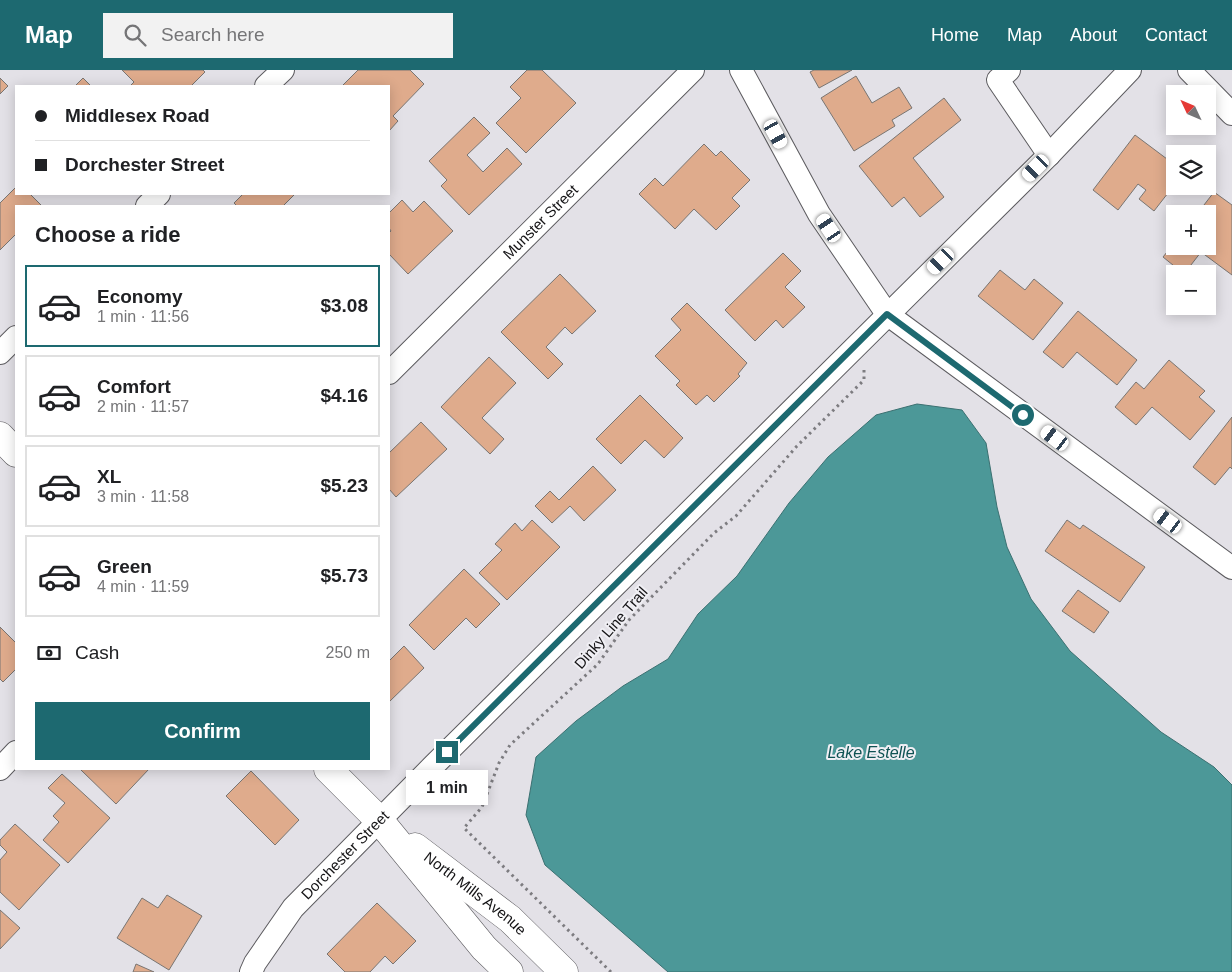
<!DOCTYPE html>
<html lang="en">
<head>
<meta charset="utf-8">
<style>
	:root { --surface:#fff; --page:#f2f2f2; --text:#202124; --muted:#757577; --line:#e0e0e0; --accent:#1d6970 }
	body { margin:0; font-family:Arial,sans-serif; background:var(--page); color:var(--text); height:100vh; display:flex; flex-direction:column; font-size:19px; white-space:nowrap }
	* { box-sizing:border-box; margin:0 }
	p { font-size:16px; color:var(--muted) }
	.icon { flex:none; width:28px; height:28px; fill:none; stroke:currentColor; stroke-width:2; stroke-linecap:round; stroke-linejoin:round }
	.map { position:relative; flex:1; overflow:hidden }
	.drawer { position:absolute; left:15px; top:135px; width:375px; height:565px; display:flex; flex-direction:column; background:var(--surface); border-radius:0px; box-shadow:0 2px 12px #0003 }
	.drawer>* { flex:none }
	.hud { position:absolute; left:15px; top:15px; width:375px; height:110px; border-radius:0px; box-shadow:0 2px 12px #0003; display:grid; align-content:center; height:110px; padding:0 20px; background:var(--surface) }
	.needle { width:32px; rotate:314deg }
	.buttons { position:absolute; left:1166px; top:15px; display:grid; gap:10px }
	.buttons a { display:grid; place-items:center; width:50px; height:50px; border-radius:0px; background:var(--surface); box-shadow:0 2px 12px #0003; font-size:25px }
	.end { position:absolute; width:22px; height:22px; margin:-11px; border:6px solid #1d6970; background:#fff; box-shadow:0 0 0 2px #fff }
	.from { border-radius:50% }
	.bubble { position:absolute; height:35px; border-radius:0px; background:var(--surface); box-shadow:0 2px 12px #0003; font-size:16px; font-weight:800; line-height:35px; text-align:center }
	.car { position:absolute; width:15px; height:30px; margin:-15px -8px; border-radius:6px; box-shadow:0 0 4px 1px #0007; background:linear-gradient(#fff 24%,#345 0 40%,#fff 0 76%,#345 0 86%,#fff 0) }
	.hud b { display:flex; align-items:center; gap:18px; height:48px; font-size:19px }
	.hud b+b { border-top:1px solid var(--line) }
	.hud i { width:12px; height:12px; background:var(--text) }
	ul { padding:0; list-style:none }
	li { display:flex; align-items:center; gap:15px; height:82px; margin:0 10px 8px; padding:0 10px; border:2px solid var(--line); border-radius:0px }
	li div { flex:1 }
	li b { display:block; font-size:19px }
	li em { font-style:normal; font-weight:800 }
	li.active { border-color:var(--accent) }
	li>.icon { width:45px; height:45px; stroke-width:1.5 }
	h2 { padding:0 20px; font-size:22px; line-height:60px }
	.pay { display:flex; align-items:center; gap:12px; height:55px; padding:0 20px; font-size:19px }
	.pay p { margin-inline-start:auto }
	.button { display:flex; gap:10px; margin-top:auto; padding:10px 20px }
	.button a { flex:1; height:58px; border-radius:0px; background:var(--accent); color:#fff; font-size:20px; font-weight:800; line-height:58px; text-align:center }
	header { display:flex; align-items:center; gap:30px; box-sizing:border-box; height:70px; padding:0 25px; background:var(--accent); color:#fff }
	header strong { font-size:24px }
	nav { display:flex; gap:28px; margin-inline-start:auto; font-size:18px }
	.search { width:350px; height:45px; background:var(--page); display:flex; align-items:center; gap:12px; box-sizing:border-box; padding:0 18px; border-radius:0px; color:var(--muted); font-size:19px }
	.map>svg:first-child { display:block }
	.water { fill:#4c9898; stroke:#3b7071 }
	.building { fill:#dfab8c; stroke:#797572 }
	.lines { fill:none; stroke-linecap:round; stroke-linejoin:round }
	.street-casing { stroke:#5c5b5f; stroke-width:24 }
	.primary-casing { stroke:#5c5b5f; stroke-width:29 }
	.path { stroke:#7d7c80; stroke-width:3; stroke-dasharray:2.5 4; stroke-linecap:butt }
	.street { stroke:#fff; stroke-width:22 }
	.primary { stroke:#fff; stroke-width:28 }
	.route { stroke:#1d6970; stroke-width:6 }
	.labels { text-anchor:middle; stroke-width:4; stroke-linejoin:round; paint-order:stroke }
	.street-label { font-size:15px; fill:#141315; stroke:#f0eff4 }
	.water-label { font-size:16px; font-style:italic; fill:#0e5253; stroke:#f0eff4 }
</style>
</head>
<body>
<header>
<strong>Map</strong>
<div class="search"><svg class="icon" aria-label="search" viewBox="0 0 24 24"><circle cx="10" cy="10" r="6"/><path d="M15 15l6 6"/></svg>Search here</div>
<nav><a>Home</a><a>Map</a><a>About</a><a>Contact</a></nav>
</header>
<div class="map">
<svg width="1232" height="902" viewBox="0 0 1232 902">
	<rect width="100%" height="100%" fill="#e3e1e7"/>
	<path class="water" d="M917 334 962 340 986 373 997 437 1007 477 1031 529 1070 581 1161 662 1214 697 1232 715V902H668L545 795 526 745 536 687 576 651 623 616 668 589 698 544 737 506 789 433 828 387 876 345Z"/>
	<path class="building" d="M122 0H203L205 2 191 16H130L134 12Z
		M358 0H410L424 14 393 46 398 51 389 61V16H342Z
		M527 0H542L576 33 526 83 496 53 521 28 510 17Z
		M814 0H852L819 18 810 2Z
		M856 6 872 33 899 17 912 38 892 50 895 56 854 81 821 28Z
		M0 8 8 16 0 24Z
		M83 8 91 16H75Z
		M944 28 961 50 913 88 944 127 920 147 904 127 892 137 859 96Z
		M474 47 490 63 467 85 483 102 507 78 522 94 469 145 441 116 447 110 429 91Z
		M1135 65 1175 95V114L1154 141 1139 129 1146 120 1138 114 1118 140 1093 120Z
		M704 74 716 86 721 81 750 110 732 128 740 136 716 160 694 139 675 159 639 124 655 108 663 116Z
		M16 117V124H30L42 136H16V164L0 180V133Z
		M1214 122 1232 135V205L1201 182 1184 204 1163 187 1175 172V176H1208V144H1197Z
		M243 124H295L283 136H237L234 133Z
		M402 130 413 142 424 131 453 161 408 204 389 184V163L391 161 389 158V143Z
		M783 183 801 201 785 217 805 237 783 258 776 250 755 271 725 240Z
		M1000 200 1025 220 1034 209 1063 233 1033 270 978 226Z
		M560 204 596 241 572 264 565 257 546 277 563 294 548 309 501 262Z
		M687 233 747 293 738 304 740 306 714 332 707 325 696 335 676 315 680 311 655 286 681 260 671 249Z
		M1078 241 1137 290 1117 315 1077 282 1063 298 1043 282Z
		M489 287 516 313 482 348 504 369 490 384 441 337Z
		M1169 290 1205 321 1199 327 1215 341 1190 370 1152 337 1136 355 1115 337 1136 312 1144 319Z
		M640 325 683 368 664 388 645 370 621 394 596 369Z
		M1232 347V399L1230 397 1215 415 1193 397Z
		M421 352 447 379 396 427 389 419V383Z
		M593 396 616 420 584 451 570 436 552 453 535 436 550 421 559 430Z
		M532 450 560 477 507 530 479 503 502 480 495 474 515 453 522 461Z
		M1067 450 1080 459 1083 455 1145 497 1120 532 1045 481Z
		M464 499 500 534 476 558 466 548 434 580 409 555Z
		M1078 520 1109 542 1094 563 1062 541Z
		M0 557 16 573V599L3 612 0 609Z
		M404 576 424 598 389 632V591Z
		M82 699H149L116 734 81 700Z
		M251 701 299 750 275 775 226 726Z
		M62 704 110 748 68 793 43 770 59 752 53 746 65 733 48 718Z
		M15 754 60 795 19 840 0 822V790L7 782 0 775V770Z
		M167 825 202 846 169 900 117 868 142 828 158 838Z
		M377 833 416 871 393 894 385 886 370 902H345L327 884Z
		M0 840 20 858 0 879Z
		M136 894 154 902H133Z"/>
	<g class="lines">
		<g class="street-casing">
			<g id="street">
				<path d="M741 0 819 144 887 244 1232 498"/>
				<path d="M1009 0 998 10 1049 85"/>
				<path d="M1189 0 1232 44"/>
				<path d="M266 16 283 0"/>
				<path d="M147 136 159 124"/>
				<path d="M0 283 16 267"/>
				<path id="s1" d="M389 303 693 0"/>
				<path d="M0 699 16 682"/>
				<path id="s2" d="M251 902 255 893 293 838 433 696 1049 85 1130 0"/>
			</g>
		</g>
		<g class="primary-casing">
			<g id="primary">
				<path d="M0 366 16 383"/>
				<path d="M328 699 380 751 484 878 509 902"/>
				<path id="s3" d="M415 777 510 849 564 902"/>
			</g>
		</g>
		<path class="path" d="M611 902 464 758 482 737 499 693 510 675 598 594 629 550 714 463 736 446 797 376 864 310V299"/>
		<use href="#street" class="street"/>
		<use href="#primary" class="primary"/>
	</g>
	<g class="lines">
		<path class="route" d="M447 682 887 244 1023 345"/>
	</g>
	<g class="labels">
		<g class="street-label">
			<text dy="5" stroke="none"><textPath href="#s1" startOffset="214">Munster Street</textPath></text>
			<text transform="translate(611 558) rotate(-49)" y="5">Dinky Line Trail</text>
			<text dy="5" stroke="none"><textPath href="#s2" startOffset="151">Dorchester Street</textPath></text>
			<text dy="5" stroke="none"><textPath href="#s3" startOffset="76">North Mills Avenue</textPath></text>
		</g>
		<g class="water-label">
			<text x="871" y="688">Lake Estelle</text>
		</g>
	</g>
</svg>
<div class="buttons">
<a><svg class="needle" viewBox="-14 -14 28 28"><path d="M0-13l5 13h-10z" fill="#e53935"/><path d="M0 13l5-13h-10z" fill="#757577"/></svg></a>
<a><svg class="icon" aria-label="layers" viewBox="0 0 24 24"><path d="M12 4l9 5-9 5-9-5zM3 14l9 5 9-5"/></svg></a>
<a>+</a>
<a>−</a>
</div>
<i class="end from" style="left:1023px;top:345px"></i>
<i class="end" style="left:447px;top:682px"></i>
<div class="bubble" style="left:406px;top:700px;width:82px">1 min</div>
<i class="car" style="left:776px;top:64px;rotate:151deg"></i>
<i class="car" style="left:1036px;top:98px;rotate:225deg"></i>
<i class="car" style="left:829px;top:158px;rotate:326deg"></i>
<i class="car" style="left:941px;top:191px;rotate:226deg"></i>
<i class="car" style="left:1055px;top:368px;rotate:307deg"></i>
<i class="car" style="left:1168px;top:451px;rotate:306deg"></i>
<div class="hud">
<b><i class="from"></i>Middlesex Road</b>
<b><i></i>Dorchester Street</b>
</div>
<section class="drawer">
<h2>Choose a ride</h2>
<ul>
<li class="active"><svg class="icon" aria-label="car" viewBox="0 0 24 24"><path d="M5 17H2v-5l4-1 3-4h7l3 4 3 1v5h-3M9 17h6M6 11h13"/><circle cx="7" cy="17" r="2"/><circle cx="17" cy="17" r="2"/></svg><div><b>Economy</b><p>1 min · 11:56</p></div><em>$3.08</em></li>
<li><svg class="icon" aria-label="car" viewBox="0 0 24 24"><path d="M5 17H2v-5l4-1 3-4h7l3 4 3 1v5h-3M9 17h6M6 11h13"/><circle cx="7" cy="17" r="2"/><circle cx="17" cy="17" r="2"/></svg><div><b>Comfort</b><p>2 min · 11:57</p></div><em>$4.16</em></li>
<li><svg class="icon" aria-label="car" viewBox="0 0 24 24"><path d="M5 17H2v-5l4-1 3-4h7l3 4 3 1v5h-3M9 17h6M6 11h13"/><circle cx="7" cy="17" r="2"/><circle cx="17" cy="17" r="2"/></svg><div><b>XL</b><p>3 min · 11:58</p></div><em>$5.23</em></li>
<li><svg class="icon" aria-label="car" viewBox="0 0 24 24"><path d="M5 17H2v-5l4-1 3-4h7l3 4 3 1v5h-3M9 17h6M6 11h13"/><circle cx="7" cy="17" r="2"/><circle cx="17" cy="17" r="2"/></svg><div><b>Green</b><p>4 min · 11:59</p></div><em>$5.73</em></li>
</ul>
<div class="pay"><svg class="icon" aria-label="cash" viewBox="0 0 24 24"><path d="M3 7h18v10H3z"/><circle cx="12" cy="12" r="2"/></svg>Cash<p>250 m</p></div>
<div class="button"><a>Confirm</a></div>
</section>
</div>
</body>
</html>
